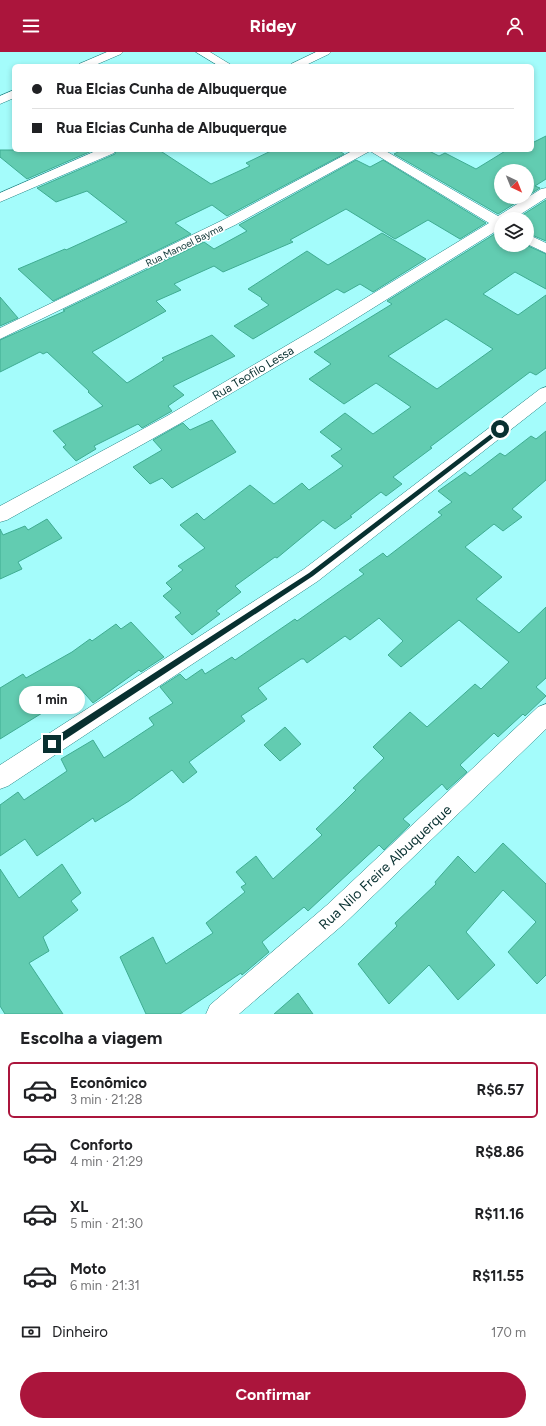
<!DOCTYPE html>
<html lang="pt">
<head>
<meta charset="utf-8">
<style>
	:root { --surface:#fff; --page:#f2f2f2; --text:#202124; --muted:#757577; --line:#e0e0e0; --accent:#ab153c }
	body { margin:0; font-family:Figtree,sans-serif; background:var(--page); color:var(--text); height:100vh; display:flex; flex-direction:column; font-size:15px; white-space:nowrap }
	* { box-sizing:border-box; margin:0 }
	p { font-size:13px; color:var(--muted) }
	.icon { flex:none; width:22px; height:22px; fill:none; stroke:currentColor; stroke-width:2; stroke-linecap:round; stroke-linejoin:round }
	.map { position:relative; height:962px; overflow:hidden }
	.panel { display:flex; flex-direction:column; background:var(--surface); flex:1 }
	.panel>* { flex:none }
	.guide { position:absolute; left:12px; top:12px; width:522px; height:88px; border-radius:6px; box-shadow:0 2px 6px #0003; display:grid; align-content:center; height:88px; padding:0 20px; background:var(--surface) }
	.needle { width:26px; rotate:137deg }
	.buttons { position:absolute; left:494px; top:112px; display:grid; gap:8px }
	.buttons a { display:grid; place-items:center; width:40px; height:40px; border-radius:50%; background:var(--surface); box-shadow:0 2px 6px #0003; font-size:20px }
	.end { position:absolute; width:18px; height:18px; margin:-9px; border:5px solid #083030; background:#fff; box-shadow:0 0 0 2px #fff }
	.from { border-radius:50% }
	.bubble { position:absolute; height:28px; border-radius:14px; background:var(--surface); box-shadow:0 2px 6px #0003; font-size:13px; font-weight:700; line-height:28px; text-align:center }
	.guide b { display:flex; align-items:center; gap:14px; height:38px; font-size:15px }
	.guide b+b { border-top:1px solid var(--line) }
	.guide i { width:10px; height:10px; background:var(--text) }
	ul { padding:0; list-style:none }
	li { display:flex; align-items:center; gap:12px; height:56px; margin:0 8px 6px; padding:0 12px; border:2px solid transparent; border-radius:6px }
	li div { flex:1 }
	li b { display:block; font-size:15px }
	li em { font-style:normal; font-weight:700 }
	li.current { border-color:var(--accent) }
	li>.icon { width:36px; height:36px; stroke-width:1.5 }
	h2 { padding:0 20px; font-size:18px; line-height:48px }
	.pay { display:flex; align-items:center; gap:10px; height:44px; padding:0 20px; font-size:15px }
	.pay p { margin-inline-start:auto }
	.button { display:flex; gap:8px; margin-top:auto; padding:8px 20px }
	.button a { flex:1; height:46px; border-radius:24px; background:var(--accent); color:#fff; font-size:16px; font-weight:700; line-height:46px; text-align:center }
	header { display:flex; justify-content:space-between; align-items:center; height:52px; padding:0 20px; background:var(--accent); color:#fff; font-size:18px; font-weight:700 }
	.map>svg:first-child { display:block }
	.building { fill:#62ccb1; stroke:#3fac92; fill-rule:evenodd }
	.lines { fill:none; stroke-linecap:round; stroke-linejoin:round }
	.street-casing { stroke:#258484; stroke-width:1 }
	.street { fill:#fff; fill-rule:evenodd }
	.route { fill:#083030 }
	.labels { text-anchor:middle; stroke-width:3; stroke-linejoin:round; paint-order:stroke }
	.far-street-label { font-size:10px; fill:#083030; stroke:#fff }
	.street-label { font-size:12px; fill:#083030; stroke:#fff }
	.near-street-label { font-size:14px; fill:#083030; stroke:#fff }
</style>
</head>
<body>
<header><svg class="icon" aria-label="menu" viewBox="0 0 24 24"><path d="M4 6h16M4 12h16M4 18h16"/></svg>Ridey<svg class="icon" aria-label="person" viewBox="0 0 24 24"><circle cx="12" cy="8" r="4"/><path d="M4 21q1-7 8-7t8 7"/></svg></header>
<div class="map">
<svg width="546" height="962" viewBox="0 0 546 962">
	<rect width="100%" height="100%" fill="#a4fcfb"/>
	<path class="building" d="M546 84V127L535 134 540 136 527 144V119H501V145H525L498 162 394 102 402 98H427L439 104 445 101 476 117 507 98H532V91Z
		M0 98H94L27 127 0 105Z
		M116 98H159L211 132 250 114 246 111 273 98H338L344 102 227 164 212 153 175 171 191 182 53 249 18 217 65 197 66 198 127 170 87 139 56 150 37 136 115 102Z
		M356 108 370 115 383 108 486 171 460 187 428 168 395 187 346 157 290 188 293 190 223 220 214 214 174 232 181 238 156 249 166 259 92 300 127 331 164 308 162 306 212 283 235 304 173 334 184 343 168 354 172 359 142 376 138 372 94 394 96 397 76 409 63 395 66 393 53 379 103 354 88 340 89 339 47 300 43 302 40 300 0 320V288L65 259 63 258 204 190 214 197 247 179 239 173Z
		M546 148V189L527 181V167H516Z
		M501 178V193H526L546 202V237L515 220 483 242 518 263 546 243V316L536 323 530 320 430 395 432 396 393 425 402 432 386 444 381 440 350 464 352 465 335 477 323 468 277 506 275 505 235 534 241 540 216 559 220 562 192 583 175 565 181 561 163 544 172 537 166 531 183 518 178 514 205 496 180 473 197 461 204 468 250 433 274 452 302 431 309 438 343 414 331 404 342 397 320 380 345 361 373 382 411 355 376 331 344 352 309 327 331 312 314 300 392 252 387 249ZM446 267 493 297 437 337 388 304Z
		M382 181 426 207 373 240 360 232 344 241 337 237 253 287 234 274 269 253 261 247 262 246 248 237 307 199 328 213Z
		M0 245 18 266 0 274Z
		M212 368 236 400 172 436 162 426 150 432 133 415 162 398 153 388 183 371 190 378Z
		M546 379V428L512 457 522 465 503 479 494 472 465 495 502 525 476 547 519 581 546 555V626L536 635 546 644 525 664 523 662 498 685 494 681 460 713 467 720 447 738 442 732 403 767 410 773 384 798 379 793 308 859 304 855 262 890 269 900 242 923 241 921 180 962H146L120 905 153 885 166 912 213 881 206 871 245 840 241 835 246 832 236 820 256 804 273 827 322 783 316 777 342 752 356 738 353 736 384 706 373 695 410 660 427 675 475 632 481 637 509 610 459 568 401 615 388 603 403 589 379 566 350 588 345 584 307 611 304 607H301L258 636 267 647 241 664 245 669 189 710 197 720 183 731 172 718 129 749 95 770 93 766 37 804 25 787 0 804V753L18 740 24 748 67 719 61 707 93 688 104 706 154 673 149 666 173 651 160 635 180 622 186 628 202 617 205 622 232 605 235 608 295 567 297 569 364 522 359 518 383 501 387 505 442 463 438 460 452 450 438 439 465 420 470 424 500 401 505 404 531 384 536 387Z
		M47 467 62 486 18 510 22 517 0 527V477L3 483 25 474 28 478Z
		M131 570 164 605 141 620 139 618 93 651 79 635 44 654 47 658 0 687V636L23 622 26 626 72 600 90 587 92 589 116 572 121 577Z
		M285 675 301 692 280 709 264 693Z
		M503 791 546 832V923L537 932 508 900 536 870 503 838 466 880 495 913 458 948 429 913 389 952 358 912 397 874 395 871 436 832 435 830 458 804 475 821Z
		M62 812 81 841 71 849 78 858 43 885 49 899 29 911 63 962H5L0 954V817L19 846Z
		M298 941 313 962H274Z"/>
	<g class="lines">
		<g class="street-casing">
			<path id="street" d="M107 0H123L121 2 93 14H77L79 12Z
				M196 0H210L233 14H219Z
				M316 0H331L329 2 304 14H289L291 12Z
				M14 38V46L0 52V44Z
				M98 98H115L114 101 0 150V141Z
				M354 98H384L498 164 541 137 546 136V146L513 167H501V176L325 286 179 372 7 468 0 470V454L167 364 313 278 489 171 370 99 235 173 0 287V276L225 167Z
				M527 182 546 191V201L527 192Z
				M546 335V350L318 529 8 734 0 737V713L304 517 540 337Z
				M546 652V677L345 871 239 962H206L210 953 327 853 538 655Z"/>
		</g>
		<use href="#street" class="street"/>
	</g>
	<path class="route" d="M500 375 502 376V379L313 524 55 694H49V689L309 521Z"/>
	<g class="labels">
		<g class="far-street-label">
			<text transform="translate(184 193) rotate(-26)" y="4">Rua Manoel Bayma</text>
		</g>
		<g class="street-label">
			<text transform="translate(253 321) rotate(-31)" y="4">Rua Teofilo Lessa</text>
		</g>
		<g class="near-street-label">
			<text transform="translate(385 815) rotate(-43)" y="5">Rua Nilo Freire Albuquerque</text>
		</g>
	</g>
</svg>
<div class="buttons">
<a><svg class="needle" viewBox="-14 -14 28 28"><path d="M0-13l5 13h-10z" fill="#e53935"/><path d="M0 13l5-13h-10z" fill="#757577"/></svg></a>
<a><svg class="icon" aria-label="layers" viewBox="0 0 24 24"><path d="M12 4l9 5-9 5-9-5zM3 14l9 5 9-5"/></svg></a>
</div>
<i class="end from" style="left:500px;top:377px"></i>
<i class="end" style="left:52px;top:692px"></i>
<div class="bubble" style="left:19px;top:634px;width:66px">1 min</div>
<div class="guide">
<b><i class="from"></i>Rua Elcias Cunha de Albuquerque</b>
<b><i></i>Rua Elcias Cunha de Albuquerque</b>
</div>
</div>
<section class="panel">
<h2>Escolha a viagem</h2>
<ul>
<li class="current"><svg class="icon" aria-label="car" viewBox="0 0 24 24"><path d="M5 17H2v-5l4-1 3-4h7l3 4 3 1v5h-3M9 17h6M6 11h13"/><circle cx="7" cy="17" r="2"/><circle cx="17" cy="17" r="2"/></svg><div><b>Econômico</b><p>3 min · 21:28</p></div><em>R$6.57</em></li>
<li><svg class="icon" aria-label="car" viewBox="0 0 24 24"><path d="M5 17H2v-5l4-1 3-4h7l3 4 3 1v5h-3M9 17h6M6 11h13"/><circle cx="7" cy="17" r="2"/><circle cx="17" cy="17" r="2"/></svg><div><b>Conforto</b><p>4 min · 21:29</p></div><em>R$8.86</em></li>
<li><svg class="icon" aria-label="car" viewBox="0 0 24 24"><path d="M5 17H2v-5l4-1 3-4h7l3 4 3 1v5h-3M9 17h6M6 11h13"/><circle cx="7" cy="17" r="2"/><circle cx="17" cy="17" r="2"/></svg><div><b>XL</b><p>5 min · 21:30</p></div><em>R$11.16</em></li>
<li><svg class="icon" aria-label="car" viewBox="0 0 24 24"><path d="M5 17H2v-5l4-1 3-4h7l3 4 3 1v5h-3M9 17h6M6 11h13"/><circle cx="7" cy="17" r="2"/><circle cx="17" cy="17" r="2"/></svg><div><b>Moto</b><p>6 min · 21:31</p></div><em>R$11.55</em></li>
</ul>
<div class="pay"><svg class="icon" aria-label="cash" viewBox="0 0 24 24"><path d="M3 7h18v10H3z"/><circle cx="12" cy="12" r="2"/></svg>Dinheiro<p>170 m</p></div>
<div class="button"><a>Confirmar</a></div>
</section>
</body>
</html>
